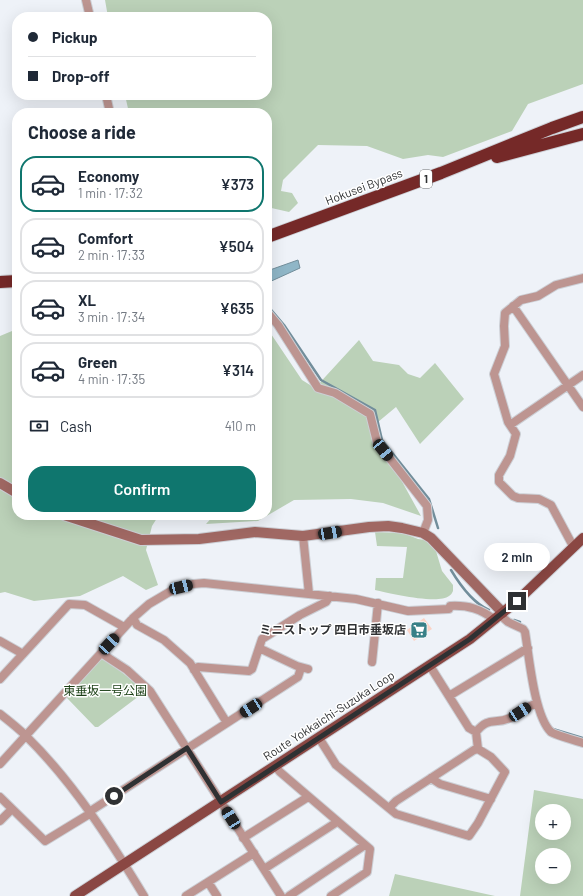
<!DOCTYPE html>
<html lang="en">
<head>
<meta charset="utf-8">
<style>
	:root { --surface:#fff; --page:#f2f2f3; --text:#1f2937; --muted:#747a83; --line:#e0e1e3; --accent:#0f766e }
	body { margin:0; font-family:Barlow,"Noto Sans JP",sans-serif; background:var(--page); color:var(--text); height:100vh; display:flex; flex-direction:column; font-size:15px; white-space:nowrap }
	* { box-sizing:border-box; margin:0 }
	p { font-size:13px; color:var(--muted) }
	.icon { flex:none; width:22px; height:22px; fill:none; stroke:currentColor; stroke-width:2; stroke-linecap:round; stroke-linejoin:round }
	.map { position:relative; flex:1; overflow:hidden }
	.panel { position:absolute; left:12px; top:108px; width:260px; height:412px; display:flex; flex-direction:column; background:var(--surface); border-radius:16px; box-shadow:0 4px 16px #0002 }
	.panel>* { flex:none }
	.banner { position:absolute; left:12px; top:12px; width:260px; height:88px; border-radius:16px; box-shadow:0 4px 16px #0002; display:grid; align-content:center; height:88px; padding:0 16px; background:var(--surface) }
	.buttons { position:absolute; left:535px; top:804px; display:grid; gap:8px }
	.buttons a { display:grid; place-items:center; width:36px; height:36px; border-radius:50%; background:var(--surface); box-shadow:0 4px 16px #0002; font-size:20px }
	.end { position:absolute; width:18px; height:18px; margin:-9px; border:5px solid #2f3133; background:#fff; box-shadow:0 0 0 2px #fff }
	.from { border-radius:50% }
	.bubble { position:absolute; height:28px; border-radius:14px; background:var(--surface); box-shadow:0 4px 16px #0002; font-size:13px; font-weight:600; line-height:28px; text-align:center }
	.car { position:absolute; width:12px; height:24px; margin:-12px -6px; border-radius:5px; box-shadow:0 0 3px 1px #0007; background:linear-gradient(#222 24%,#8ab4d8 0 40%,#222 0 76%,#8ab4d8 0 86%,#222 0) }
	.banner b { display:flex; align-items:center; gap:14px; height:38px; font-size:15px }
	.banner b+b { border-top:1px solid var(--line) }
	.banner i { width:10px; height:10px; background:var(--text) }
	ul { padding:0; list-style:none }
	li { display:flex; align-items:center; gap:12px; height:56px; margin:0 8px 6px; padding:0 8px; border:2px solid var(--line); border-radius:16px }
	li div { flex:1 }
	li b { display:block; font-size:15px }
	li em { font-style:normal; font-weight:600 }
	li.selected { border-color:var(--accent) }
	li>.icon { width:36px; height:36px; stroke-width:1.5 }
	h2 { padding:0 16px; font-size:18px; line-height:48px }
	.pay { display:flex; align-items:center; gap:10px; height:44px; padding:0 16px; font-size:15px }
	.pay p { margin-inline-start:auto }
	.button { display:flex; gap:8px; margin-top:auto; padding:8px 16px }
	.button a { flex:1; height:46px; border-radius:16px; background:var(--accent); color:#fff; font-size:16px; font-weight:600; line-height:46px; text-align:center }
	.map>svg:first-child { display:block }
	.green { fill:#bbd1b8; fill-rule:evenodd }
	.water { fill:#8fb6c7; stroke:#728e9b }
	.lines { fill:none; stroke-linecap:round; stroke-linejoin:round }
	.stream { stroke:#728e9b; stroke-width:2.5 }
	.building { fill:#fbd3c6 }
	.street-casing { stroke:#cccfd5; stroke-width:10 }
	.secondary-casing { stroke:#cccfd5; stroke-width:12 }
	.primary-casing { stroke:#cccfd5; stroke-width:12 }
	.highway-casing { stroke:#cccfd5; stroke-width:14 }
	.street { stroke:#bd9591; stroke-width:8 }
	.secondary { stroke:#a06863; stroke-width:10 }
	.primary { stroke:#8a4743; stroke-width:10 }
	.highway { stroke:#752928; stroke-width:12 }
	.route { stroke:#2f3133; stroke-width:5 }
	.labels { text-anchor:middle; stroke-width:3; stroke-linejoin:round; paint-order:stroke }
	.shield { fill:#fff; stroke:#6d6f70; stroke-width:1 }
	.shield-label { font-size:11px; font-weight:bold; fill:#2f3133 }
	.street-label { font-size:12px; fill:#2f3133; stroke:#fff }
	.poi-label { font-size:12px; font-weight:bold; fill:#2f3133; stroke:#fff; text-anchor:end }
	.park-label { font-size:12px; fill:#1c4017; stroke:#fff }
</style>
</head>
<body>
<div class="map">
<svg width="583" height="896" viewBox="0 0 583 896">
	<rect width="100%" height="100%" fill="#eef2f8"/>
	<path class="green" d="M105 0H583V84L528 104 512 131 443 157 428 155 403 159 367 146 318 145 283 180 281 191 292 193 298 203 289 212 267 207V113H129L125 95H267V17H108Z
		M15 306H17V515H159L152 526 146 550 158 585 146 590 123 576 80 596 34 601 5 592 0 593V336L12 331Z
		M267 328 302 380 315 388 359 340 373 361 399 365 408 374 420 378 435 363 464 399 420 444 396 407 372 427 421 516 383 503 351 499 294 500 258 521 206 524 214 515H267Z
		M375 532 403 533 418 539 433 541 442 571 453 585V591C452 593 451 595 449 596 438 605 389 593 375 590L376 578H403L407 547 377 546Z
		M100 659H104L144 689 143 693 98 727H95L67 698V695Z
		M534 790 583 799V896H520ZM542 811H564V833H542ZM542 855H564V877H542Z
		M395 874 495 896H389Z"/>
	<path class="water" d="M298 260 300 268 267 283V271Z"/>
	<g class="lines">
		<path class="stream" d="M267 305 284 325 321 380 375 410 382 440 429 499 438 528
			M451 570C460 585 473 603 489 610
			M514 620 520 622
			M553 729 583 738"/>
	</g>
	<path class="building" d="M424 618 432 629 414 641 407 630Z"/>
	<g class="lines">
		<g class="street-casing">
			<path id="street" d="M86 0 90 17
				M106 95 110 113
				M513 306 583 407
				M267 312 278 325 318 388 335 393 370 414 377 442 427 506 428 520 423 533
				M510 425 583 375
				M303 536 309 594
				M573 546 551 505 539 499 518 498 513 496 499 482V475L510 456 516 434 508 422 494 374 505 346 504 326 505 313 521 300 538 296 556 285 583 278
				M500 615 508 622 523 629 525 632C529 655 534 716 551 732 555 735 577 741 583 743
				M133 618 137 625 164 640 190 663 227 723
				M0 641 23 654
				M259 648 297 666 308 669
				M101 653 127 670 150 691 281 896
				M372 662 378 603
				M430 666 469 728 476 732C489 716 494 725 510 718 520 714 527 706 537 703
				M194 670 198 667 249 671 252 669 262 639 300 615 326 602 330 596
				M0 679 69 604 85 605 124 627
				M449 696 528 648
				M0 714C9 721 18 728 26 736 73 782 110 840 144 896
				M319 738 336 765 396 814 469 836 478 823 505 772 491 757 478 749 476 732
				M0 764 133 618 149 604 171 591 193 584 204 583 356 599 408 611 449 609 450 606C468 605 481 609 495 620
				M275 766 280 772 370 849 367 872 331 896
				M431 778 440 784 491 799
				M0 797 45 841 91 813
				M389 808 396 801 474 750 478 749
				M89 812 298 677 301 668
				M0 821 12 809
				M243 838 308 797
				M264 869 337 822
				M208 882 217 896
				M186 896 254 853
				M289 896 365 845"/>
		</g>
		<g class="secondary-casing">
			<path id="secondary" d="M0 483 17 493
				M64 515 141 540 199 539 255 532 303 536 369 527 388 526 402 528 423 533 431 538 503 613"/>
		</g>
		<g class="primary-casing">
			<path id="primary" d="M75 896 470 639 517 601 583 538"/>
		</g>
		<g class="highway-casing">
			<path id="highway" d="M497 157 583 134
				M267 237 441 173 552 128 583 117
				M0 282 17 281"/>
		</g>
		<use href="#street" class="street"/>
		<use href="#secondary" class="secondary"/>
		<use href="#primary" class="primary"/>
		<use href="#highway" class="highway"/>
	</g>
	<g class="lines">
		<path class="route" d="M114 796 187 748 221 802 470 639 517 601"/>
	</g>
	<defs>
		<g id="supermarket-square" transform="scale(0.9)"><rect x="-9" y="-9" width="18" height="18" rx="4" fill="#388087" stroke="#fff"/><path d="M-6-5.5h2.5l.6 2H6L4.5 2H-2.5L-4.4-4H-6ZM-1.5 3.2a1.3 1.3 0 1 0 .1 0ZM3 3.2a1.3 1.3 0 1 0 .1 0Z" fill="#fff"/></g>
	</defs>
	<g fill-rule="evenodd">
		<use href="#supermarket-square" x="419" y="630"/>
	</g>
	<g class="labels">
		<rect class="shield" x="420" y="170" width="12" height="18" rx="3"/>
		<g class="shield-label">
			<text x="426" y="183">1</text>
		</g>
		<g class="street-label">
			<text transform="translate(364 187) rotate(-21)" y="4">Hokusei Bypass</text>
			<text transform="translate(329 716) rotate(-33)" y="4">Route Yokkaichi-Suzuka Loop</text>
		</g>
		<g class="poi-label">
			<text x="406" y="634">ミニストップ 四日市垂坂店</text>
		</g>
		<g class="park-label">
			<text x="105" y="695">東垂坂一号公園</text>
		</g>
	</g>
</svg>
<div class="buttons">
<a>+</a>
<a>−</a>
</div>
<i class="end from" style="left:114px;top:796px"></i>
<i class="end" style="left:517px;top:601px"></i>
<div class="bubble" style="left:484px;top:543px;width:66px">2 min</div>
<i class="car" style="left:383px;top:450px;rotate:141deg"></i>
<i class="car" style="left:330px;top:533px;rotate:80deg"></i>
<i class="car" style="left:181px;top:587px;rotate:77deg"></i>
<i class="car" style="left:109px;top:644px;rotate:43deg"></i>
<i class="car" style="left:251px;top:708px;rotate:237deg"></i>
<i class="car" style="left:520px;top:712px;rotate:57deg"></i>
<i class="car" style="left:231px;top:818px;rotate:328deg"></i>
<div class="banner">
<b><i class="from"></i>Pickup</b>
<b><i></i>Drop-off</b>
</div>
<section class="panel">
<h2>Choose a ride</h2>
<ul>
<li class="selected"><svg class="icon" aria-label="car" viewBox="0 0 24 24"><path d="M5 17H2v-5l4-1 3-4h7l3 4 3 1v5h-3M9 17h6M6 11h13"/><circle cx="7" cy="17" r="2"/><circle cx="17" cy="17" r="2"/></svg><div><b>Economy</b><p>1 min · 17:32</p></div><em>¥373</em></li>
<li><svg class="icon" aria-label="car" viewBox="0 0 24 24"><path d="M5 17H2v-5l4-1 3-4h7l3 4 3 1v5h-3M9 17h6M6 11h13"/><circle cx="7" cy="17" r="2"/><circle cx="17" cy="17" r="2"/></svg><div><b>Comfort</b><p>2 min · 17:33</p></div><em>¥504</em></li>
<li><svg class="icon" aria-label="car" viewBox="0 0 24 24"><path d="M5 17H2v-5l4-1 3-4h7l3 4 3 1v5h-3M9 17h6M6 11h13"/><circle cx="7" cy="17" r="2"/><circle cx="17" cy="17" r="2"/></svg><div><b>XL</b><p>3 min · 17:34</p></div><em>¥635</em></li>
<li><svg class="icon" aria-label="car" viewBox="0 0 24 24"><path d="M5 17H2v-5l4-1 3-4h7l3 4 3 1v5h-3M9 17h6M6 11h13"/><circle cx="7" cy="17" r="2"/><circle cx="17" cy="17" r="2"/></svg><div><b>Green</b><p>4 min · 17:35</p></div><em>¥314</em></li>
</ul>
<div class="pay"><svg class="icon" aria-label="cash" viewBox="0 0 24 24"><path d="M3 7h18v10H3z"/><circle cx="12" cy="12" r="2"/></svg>Cash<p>410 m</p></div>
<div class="button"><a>Confirm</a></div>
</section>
</div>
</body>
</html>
